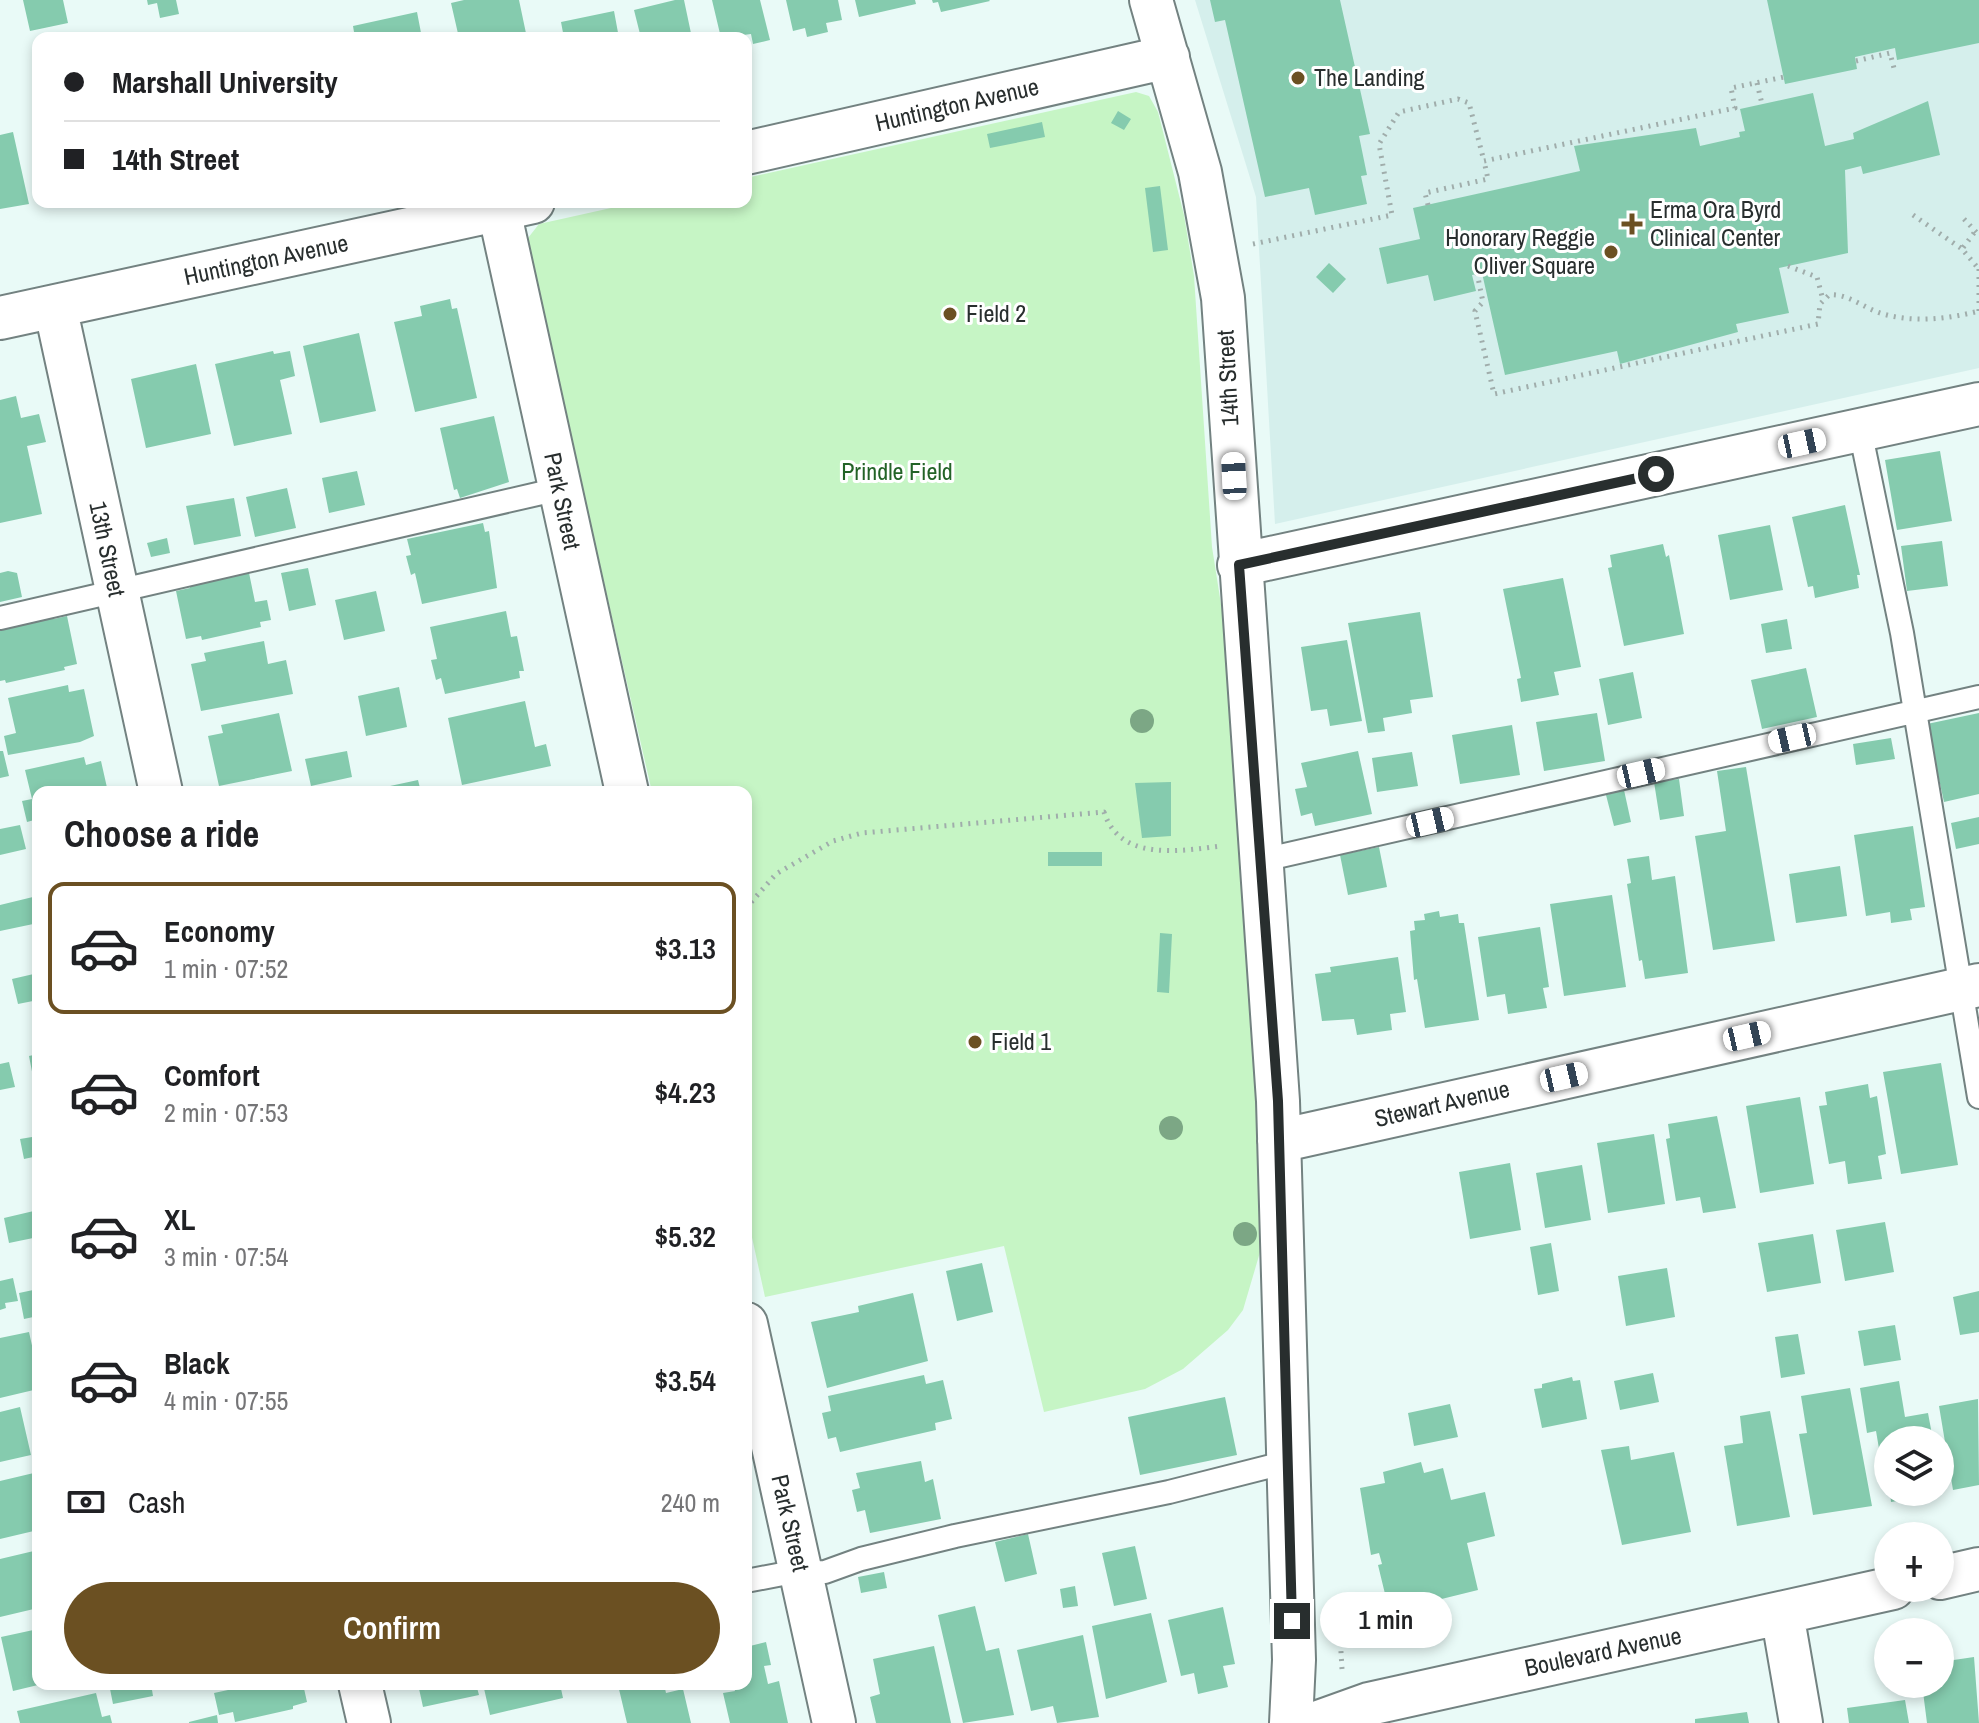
<!DOCTYPE html>
<html lang="en">
<head>
<meta charset="utf-8">
<style>
	:root { --surface:#fff; --page:#f2f2f2; --text:#202124; --muted:#757577; --line:#e0e0e0; --accent:#6b5022 }
	body { margin:0; font-family:"Archivo Narrow",sans-serif; background:var(--page); color:var(--text); height:100vh; display:flex; flex-direction:column; font-size:30px; white-space:nowrap }
	* { box-sizing:border-box; margin:0 }
	p { font-size:26px; color:var(--muted) }
	.icon { flex:none; width:44px; height:44px; fill:none; stroke:currentColor; stroke-width:2; stroke-linecap:round; stroke-linejoin:round }
	.map { position:relative; flex:1; overflow:hidden }
	.panel { position:absolute; left:32px; top:786px; width:720px; height:904px; display:flex; flex-direction:column; background:var(--surface); border-radius:16px; box-shadow:0 4px 12px #0003 }
	.panel>* { flex:none }
	.banner { position:absolute; left:32px; top:32px; width:720px; height:176px; border-radius:16px; box-shadow:0 4px 12px #0003; display:grid; align-content:center; height:176px; padding:0 32px; background:var(--surface) }
	.buttons { position:absolute; left:1874px; top:1426px; display:grid; gap:16px }
	.buttons a { display:grid; place-items:center; width:80px; height:80px; border-radius:50%; background:var(--surface); box-shadow:0 4px 12px #0003; font-size:40px }
	.end { position:absolute; width:36px; height:36px; margin:-18px; border:10px solid #282e2e; background:#fff; box-shadow:0 0 0 4px #fff }
	.from { border-radius:50% }
	.bubble { position:absolute; height:56px; border-radius:28px; background:var(--surface); box-shadow:0 4px 12px #0003; font-size:26px; font-weight:600; line-height:56px; text-align:center }
	.car { position:absolute; width:24px; height:48px; margin:-24px -12px; border-radius:10px; box-shadow:0 0 6px 2px #0007; background:linear-gradient(#fff 24%,#345 0 40%,#fff 0 76%,#345 0 86%,#fff 0) }
	.banner b { display:flex; align-items:center; gap:28px; height:76px; font-size:30px }
	.banner b+b { border-top:2px solid var(--line) }
	.banner i { width:20px; height:20px; background:var(--text) }
	ul { padding:0; list-style:none }
	li { display:flex; align-items:center; gap:24px; height:132px; margin:0 16px 12px; padding:0 16px; border:4px solid transparent; border-radius:16px }
	li div { flex:1 }
	li b { display:block; font-size:30px }
	li em { font-style:normal; font-weight:600 }
	li.selected { border-color:var(--accent) }
	li>.icon { width:72px; height:72px; stroke-width:1.5 }
	h2 { padding:0 32px; font-size:36px; line-height:96px }
	.pay { display:flex; align-items:center; gap:20px; height:88px; padding:0 32px; font-size:30px }
	.pay p { margin-inline-start:auto }
	.button { display:flex; gap:16px; margin-top:auto; padding:16px 32px }
	.button a { flex:1; height:92px; border-radius:48px; background:var(--accent); color:#fff; font-size:32px; font-weight:600; line-height:92px; text-align:center }
	.map>svg:first-child { display:block }
	.built { fill:#d5efec }
	.green { fill:#c6f5c5 }
	.building { fill:#85cbae }
	.lines { fill:none; stroke-linecap:round; stroke-linejoin:round }
	.service-casing { stroke:#738281; stroke-width:26 }
	.minor-casing { stroke:#738281; stroke-width:46 }
	.path { stroke:#a0adab; stroke-width:5; stroke-dasharray:2 6; stroke-linecap:butt }
	.service { stroke:#fff; stroke-width:22 }
	.minor { stroke:#fff; stroke-width:42 }
	.tree { fill:#7ca785 }
	.route { stroke:#282e2e; stroke-width:10 }
	.poi-dot { fill:#6b5022; stroke:#fff; stroke-width:3 }
	.labels { text-anchor:middle; stroke-width:6; stroke-linejoin:round; paint-order:stroke }
	.poi-label { font-size:24px; fill:#282e2e; stroke:#fff; text-anchor:start }
	.street-label { font-size:24px; fill:#282e2e; stroke:#fff }
	.park-label { font-size:24px; fill:#236327; stroke:#fff }
</style>
</head>
<body>
<div class="map">
<svg width="1979" height="1723" viewBox="0 0 1979 1723">
	<rect width="100%" height="100%" fill="#e9faf7"/>
	<path class="built" d="M1195 0H1979V368L1275 524 1256 197Z"/>
	<path class="green" d="M1136 92 1149 96 1158 112 1184 215 1194 276 1212 547 1228 649 1252 968 1263 1242 1243 1310 1228 1330 1183 1369 1145 1389 1044 1412 1004 1246 765 1297 746 1210V792H652L528 251V238L539 224 638 202H746V178Z"/>
	<path class="building" d="M23 0H63L68 23 30 31Z
		M147 0H176L179 14 160 18 157 3 148 5Z
		M464 0H519L527 38H459L451 3Z
		M675 0H684L692 38H641L634 10Z
		M712 0H760L770 40 753 44 751 34 721 38Z
		M786 0H838L842 20 826 23 828 32 807 37 805 28 793 31Z
		M855 0H915L916 4 859 17Z
		M932 0H989L990 1 941 12 938 2 933 3Z
		M1210 0H1340L1370 134 1359 136 1367 175 1361 176 1367 204 1315 215 1309 188 1265 197 1225 20 1215 22Z
		M1767 0H1979V43L1897 60 1895 48 1855 57 1857 69 1785 84Z
		M614 11 619 38H564L561 22Z
		M417 12 422 38H355L353 26Z
		M1813 93 1825 146 1854 139 1853 133 1928 101 1940 155 1863 174 1861 166 1845 170 1848 253 1779 268 1789 313 1736 324 1738 332 1620 364 1617 351 1505 375 1482 273 1472 275 1476 291 1434 301 1428 275 1387 284 1379 248 1420 239 1413 208 1580 171 1574 146 1696 128 1700 146 1740 137 1739 132 1745 131 1740 109Z
		M1118 111 1131 119 1124 130 1111 123Z
		M1042 122 1045 137 990 148 987 134Z
		M13 132 29 204 0 209V135Z
		M1160 186 1168 250 1153 252 1145 188Z
		M1329 263 1346 279 1333 293 1316 277Z
		M450 299 452 309 457 308 477 398 415 412 394 322 422 316 420 306Z
		M359 333 376 411 320 423 303 346Z
		M273 351 274 354 290 351 295 376 280 380 292 434 234 446 215 364Z
		M196 364 211 434 146 448 131 379Z
		M16 396 21 418 39 414 46 442 27 446 42 514 0 523V400Z
		M494 416 509 482 460 498 457 489 454 490 440 428Z
		M1940 451 1952 521 1897 530 1885 460Z
		M357 471 365 505 329 513 322 478Z
		M287 488 296 528 255 537 246 497Z
		M234 498 241 536 194 545 186 506Z
		M1845 505 1860 575H1857L1859 588 1815 598 1813 586 1808 587 1792 517Z
		M483 523 485 532 489 531 497 588 422 604 415 573 411 575 406 556 411 555 407 539Z
		M1770 525 1783 590 1730 600 1718 535Z
		M167 538 170 553 151 557 147 543Z
		M1942 541 1948 586 1907 591 1901 546Z
		M1663 544 1666 557 1669 555 1684 634 1624 646 1608 568 1612 567 1610 555Z
		M248 568 255 602 267 600 271 620 260 622 261 627 202 640 201 636 186 639 176 591 190 588 189 581Z
		M308 568 316 605 289 611 281 573Z
		M8 571 17 573 22 597 0 602V573Z
		M1563 578 1581 667 1554 672 1559 695 1521 702 1517 679 1521 678 1503 589Z
		M376 591 385 631 344 640 335 600Z
		M506 611 511 637 517 636 524 671H519L520 678 445 694 441 678 436 680 431 660 437 659 430 627Z
		M52 612 54 619 67 616 77 664 64 667 65 670 6 683 5 680 0 681V624Z
		M1420 612 1433 697 1410 700 1412 713 1383 718 1385 731 1368 733 1348 623Z
		M1787 619 1792 649 1766 653 1761 624Z
		M1347 640 1362 721 1330 726 1327 709 1311 711 1301 647Z
		M264 641 268 664 286 660 293 694 201 711 191 664 206 661 204 653Z
		M1806 668 1817 717 1762 729 1751 680Z
		M1633 672 1642 718 1608 725 1599 679Z
		M68 685 69 692 84 689 94 736 80 742 8 755 4 736 16 733 8 698Z
		M399 687 407 727 366 736 358 696Z
		M525 701 535 747 546 744 551 766 462 785 448 718Z
		M279 713 292 771 219 786 208 736 223 733 221 725Z
		M1597 713 1605 761 1544 771 1536 722Z
		M1979 713V794L1944 802 1927 724Z
		M1512 725 1520 775 1460 784 1452 735Z
		M1891 738 1895 759 1856 765 1853 744Z
		M0 751H3L9 776 0 778Z
		M347 751 352 777 311 786 305 759Z
		M1358 751 1372 814 1315 826 1312 813 1301 816 1295 789 1307 787 1301 763Z
		M1412 752 1418 786 1377 792 1372 758Z
		M84 757 86 765 101 761 108 792H38V819L27 822 22 801 32 799 25 770Z
		M1746 767 1775 941 1713 950 1695 836 1726 831 1717 771Z
		M1679 779 1684 816 1660 820 1654 782Z
		M418 780 421 792H377L376 789Z
		M1171 782V836L1142 838 1135 783Z
		M296 787 297 792H277V791Z
		M1624 790 1631 822 1614 826 1606 795Z
		M1979 817V844L1956 849 1951 823Z
		M20 825 26 849 0 855V829Z
		M1913 826 1925 907 1910 909 1912 920 1891 923 1890 912 1866 916 1854 835Z
		M1379 847 1387 887 1348 895 1340 855Z
		M1048 852H1102V866H1048Z
		M1649 856 1652 880 1675 876 1688 973 1645 979 1642 960 1639 961 1627 884 1631 883 1627 859Z
		M1840 866 1847 916 1796 923 1789 874Z
		M1612 895 1626 987 1564 996 1550 904Z
		M37 896 38 923 0 931V905Z
		M1439 911 1440 917 1458 914 1459 923H1464L1479 1020 1425 1028 1417 979 1414 980 1410 931 1415 930 1414 921 1425 920 1424 914Z
		M1540 927 1549 987 1543 988 1547 1008 1508 1014 1505 994 1487 997 1478 937Z
		M1160 933 1172 934 1169 993 1157 992Z
		M1398 957 1406 1012 1390 1014 1392 1030 1357 1035 1354 1019 1322 1021 1315 974 1331 972 1330 967Z
		M38 973V1000L18 1004 12 979Z
		M38 1054V1081L34 1082 29 1056Z
		M9 1062 15 1087 0 1090V1064Z
		M1941 1063 1958 1165 1901 1174 1883 1072Z
		M1868 1084 1870 1098 1877 1096 1886 1154 1878 1156 1882 1179 1848 1184 1845 1161 1829 1164 1819 1106 1827 1105 1825 1092Z
		M1800 1097 1814 1184 1760 1193 1746 1106Z
		M1717 1116 1736 1208 1703 1213 1700 1197 1676 1201 1666 1139 1670 1138 1668 1124Z
		M1654 1134 1665 1204 1608 1213 1597 1143Z
		M38 1136V1156L24 1159 20 1139Z
		M1510 1163 1521 1230 1470 1239 1459 1172Z
		M1582 1165 1591 1220 1545 1228 1536 1173Z
		M38 1210V1237L9 1243 4 1218Z
		M1885 1222 1894 1272 1845 1281 1836 1230Z
		M1813 1234 1821 1283 1767 1292 1758 1243Z
		M1551 1243 1559 1291 1538 1295 1530 1247Z
		M982 1263 993 1312 957 1321 946 1271Z
		M1667 1268 1675 1317 1626 1326 1618 1276Z
		M13 1278 18 1301 5 1303 6 1308 0 1310V1281Z
		M38 1289V1316L24 1319 19 1293Z
		M1979 1291V1332L1960 1335 1953 1297Z
		M913 1293 928 1361 827 1388 811 1322 859 1312 858 1306Z
		M1895 1325 1901 1360 1864 1366 1858 1331Z
		M29 1332 33 1350 38 1348V1389L0 1398V1338Z
		M1798 1334 1805 1374 1781 1378 1775 1337Z
		M1653 1373 1659 1402 1620 1410 1614 1381Z
		M924 1375 926 1384 943 1380 952 1419 935 1423 936 1430 840 1452 836 1437 828 1439 822 1413 831 1411 828 1396Z
		M1572 1377 1573 1381 1580 1380 1587 1419 1542 1428 1534 1389 1542 1388V1384Z
		M1899 1381 1905 1417 1928 1413 1933 1440H1888V1484H1885L1876 1431 1867 1433 1860 1388Z
		M1850 1388 1872 1506 1813 1515 1799 1434 1807 1433 1801 1396Z
		M1225 1397 1237 1455 1140 1475 1128 1417Z
		M1978 1399 1979 1485 1953 1490 1939 1406Z
		M1450 1404 1458 1437 1414 1446 1408 1413Z
		M20 1407 31 1455 0 1462V1412Z
		M1770 1411 1790 1517 1737 1526 1724 1446 1743 1443 1740 1416Z
		M1629 1446 1631 1460 1674 1452 1691 1532 1622 1545 1601 1450Z
		M921 1461 925 1482 933 1479 941 1519 870 1533 865 1510 857 1512 852 1490 860 1488 856 1473Z
		M1421 1462 1424 1473 1443 1468 1451 1500 1485 1492 1495 1536 1467 1543 1478 1590 1393 1611 1390 1597 1386 1598 1378 1565 1382 1564 1379 1553 1371 1555 1360 1488 1385 1483 1383 1472Z
		M38 1472V1530L0 1539V1481Z
		M1890 1492H1940V1494L1891 1502Z
		M1028 1534 1037 1574 1005 1582 995 1542Z
		M1135 1546 1147 1599 1114 1606 1102 1553Z
		M38 1550V1608L0 1617V1559Z
		M884 1572 887 1588 861 1593 858 1577Z
		M1075 1586 1078 1606 1063 1608 1060 1589Z
		M975 1606 986 1651 999 1648 1014 1715 963 1723 938 1615Z
		M1223 1607 1235 1664 1223 1666 1228 1687 1198 1694 1194 1673 1181 1676 1168 1620Z
		M1151 1613 1167 1682 1106 1699 1092 1626Z
		M38 1629V1685L13 1691 1 1637Z
		M1083 1635 1099 1717 1057 1723 1053 1706 1031 1711 1017 1650Z
		M766 1642 771 1665 764 1666 768 1684 779 1681 788 1723H730L723 1693 735 1691 733 1684H746V1647Z
		M934 1646 951 1723H876L870 1697 880 1694 873 1659Z
		M1974 1657 1979 1723H1927L1922 1684H1940V1669L1947 1661Z
		M109 1684H151L153 1696 113 1704Z
		M226 1684H303L307 1702 293 1706V1709L235 1722 233 1712 219 1715 214 1693 228 1690Z
		M418 1684H476L479 1695 423 1707Z
		M483 1684H560L563 1698 490 1715Z
		M664 1684 666 1693 683 1689 691 1723H627L618 1685Z
		M96 1693 102 1717 110 1715 112 1723H20L17 1711Z
		M1905 1700 1909 1723H1849L1847 1708Z
		M1747 1712 1749 1723H1695V1719Z
		M217 1715 218 1723H189V1722Z"/>
	<g class="lines">
		<g class="service-casing">
			<path id="service" d="M1860 430 1902 633 1979 1097
				M0 618 559 489
				M1263 860 1979 697
				M746 1581 788 1573 825 1572 861 1559 955 1536 1169 1492 1287 1462"/>
		</g>
		<g class="minor-casing">
			<path id="minor" d="M1151 0 1200 172 1223 298 1278 1101 1294 1660 1291 1723
				M746 153 1168 57
				M499 210 627 792
				M55 306 161 792
				M0 318 533 202
				M1239 565 1979 404
				M1279 1141 1979 985
				M746 1324 834 1723
				M1940 1578 1979 1569
				M1782 1613 1801 1723
				M360 1684 369 1723
				M1316 1723 1369 1704 1893 1588"/>
		</g>
		<path class="path" d="M1856 61 1890 53 1895 72
			M1757 83 1762 104
			M1428 205 1425 193 1488 179 1484 161
			M1913 215 1962 249
			M1964 219 1979 235
			M1974 233 1962 249 1978 268
			M1253 244 1392 215 1379 144 1399 112 1458 99 1469 103 1484 161 1735 108 1731 88 1784 77
			M1788 266 1817 277 1823 300
			M1477 273 1483 302 1475 311 1494 394 1818 324 1820 304 1829 295C1848 293 1865 309 1883 314 1915 323 1947 319 1979 311
			M1979 311V266
			M746 908 776 874 833 841 862 833 1104 812C1120 862 1180 851 1221 846
			M1342 1669 1339 1618 1378 1608"/>
		<use href="#service" class="service"/>
		<use href="#minor" class="minor"/>
	</g>
	<g class="tree">
		<circle cx="1142" cy="721" r="12"/>
		<circle cx="1171" cy="1128" r="12"/>
		<circle cx="1245" cy="1234" r="12"/>
	</g>
	<g class="lines">
		<path class="route" d="M1292 1621 1278 1101 1239 565 1656 474"/>
	</g>
	<g class="poi-dot">
		<circle cx="1298" cy="78" r="8"/>
		<path d="M1628 212h8v8h8v8h-8v8h-8v-8h-8v-8h8z"/>
		<circle cx="1611" cy="252" r="8"/>
		<circle cx="950" cy="314" r="8"/>
		<circle cx="975" cy="1042" r="8"/>
	</g>
	<g class="labels">
		<g class="poi-label">
			<text x="1314" y="86">The Landing</text>
			<text x="1650" y="218">Erma Ora Byrd<tspan x="1650" dy="28">Clinical Center</tspan></text>
			<text x="1595" y="246" text-anchor="end">Honorary Reggie<tspan x="1595" dy="28">Oliver Square</tspan></text>
			<text x="966" y="322">Field 2</text>
			<text x="991" y="1050">Field 1</text>
		</g>
		<g class="street-label">
			<text transform="translate(957 105) rotate(-13)" y="8">Huntington Avenue</text>
			<text transform="translate(266 260) rotate(-12)" y="8">Huntington Avenue</text>
			<text transform="translate(1228 378) rotate(-93)" y="8">14th Street</text>
			<text transform="translate(562 501) rotate(78)" y="8">Park Street</text>
			<text transform="translate(107 549) rotate(78)" y="8">13th Street</text>
			<text transform="translate(1442 1104) rotate(-13)" y="8">Stewart Avenue</text>
			<text transform="translate(790 1523) rotate(77)" y="8">Park Street</text>
			<text transform="translate(1603 1652) rotate(-12)" y="8">Boulevard Avenue</text>
		</g>
		<g class="park-label">
			<text x="897" y="480">Prindle Field</text>
		</g>
	</g>
</svg>
<div class="buttons">
<a><svg class="icon" aria-label="layers" viewBox="0 0 24 24"><path d="M12 4l9 5-9 5-9-5zM3 14l9 5 9-5"/></svg></a>
<a>+</a>
<a>−</a>
</div>
<i class="end from" style="left:1656px;top:474px"></i>
<i class="end" style="left:1292px;top:1621px"></i>
<div class="bubble" style="left:1320px;top:1592px;width:132px">1 min</div>
<i class="car" style="left:1802px;top:443px;rotate:78deg"></i>
<i class="car" style="left:1234px;top:476px;rotate:357deg"></i>
<i class="car" style="left:1792px;top:738px;rotate:257deg"></i>
<i class="car" style="left:1641px;top:773px;rotate:77deg"></i>
<i class="car" style="left:1430px;top:822px;rotate:77deg"></i>
<i class="car" style="left:1747px;top:1036px;rotate:77deg"></i>
<i class="car" style="left:1564px;top:1077px;rotate:77deg"></i>
<div class="banner">
<b><i class="from"></i>Marshall University</b>
<b><i></i>14th Street</b>
</div>
<section class="panel">
<h2>Choose a ride</h2>
<ul>
<li class="selected"><svg class="icon" aria-label="car" viewBox="0 0 24 24"><path d="M5 17H2v-5l4-1 3-4h7l3 4 3 1v5h-3M9 17h6M6 11h13"/><circle cx="7" cy="17" r="2"/><circle cx="17" cy="17" r="2"/></svg><div><b>Economy</b><p>1 min · 07:52</p></div><em>$3.13</em></li>
<li><svg class="icon" aria-label="car" viewBox="0 0 24 24"><path d="M5 17H2v-5l4-1 3-4h7l3 4 3 1v5h-3M9 17h6M6 11h13"/><circle cx="7" cy="17" r="2"/><circle cx="17" cy="17" r="2"/></svg><div><b>Comfort</b><p>2 min · 07:53</p></div><em>$4.23</em></li>
<li><svg class="icon" aria-label="car" viewBox="0 0 24 24"><path d="M5 17H2v-5l4-1 3-4h7l3 4 3 1v5h-3M9 17h6M6 11h13"/><circle cx="7" cy="17" r="2"/><circle cx="17" cy="17" r="2"/></svg><div><b>XL</b><p>3 min · 07:54</p></div><em>$5.32</em></li>
<li><svg class="icon" aria-label="car" viewBox="0 0 24 24"><path d="M5 17H2v-5l4-1 3-4h7l3 4 3 1v5h-3M9 17h6M6 11h13"/><circle cx="7" cy="17" r="2"/><circle cx="17" cy="17" r="2"/></svg><div><b>Black</b><p>4 min · 07:55</p></div><em>$3.54</em></li>
</ul>
<div class="pay"><svg class="icon" aria-label="cash" viewBox="0 0 24 24"><path d="M3 7h18v10H3z"/><circle cx="12" cy="12" r="2"/></svg>Cash<p>240 m</p></div>
<div class="button"><a>Confirm</a></div>
</section>
</div>
</body>
</html>
